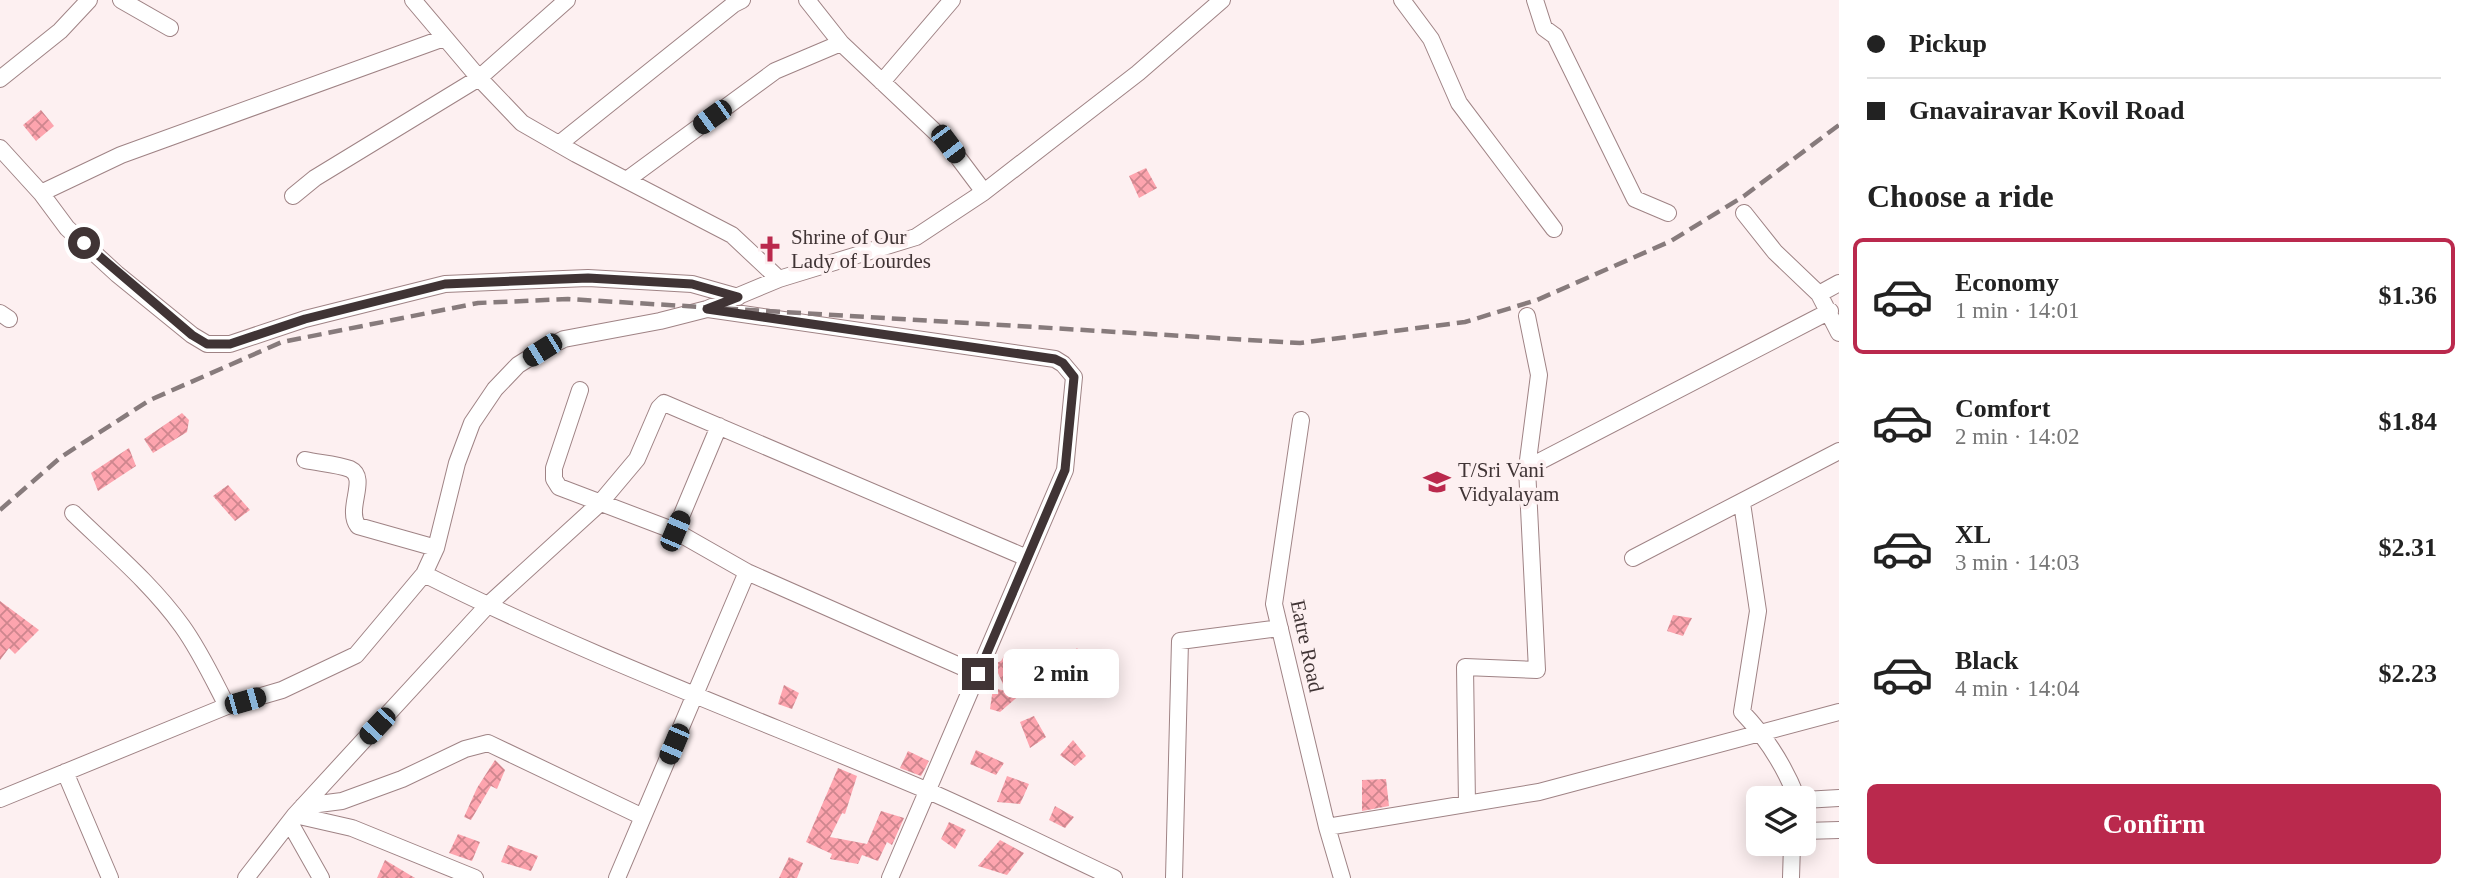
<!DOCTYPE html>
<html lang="en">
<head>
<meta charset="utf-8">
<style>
	:root { --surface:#fff; --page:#f2f2f2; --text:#222; --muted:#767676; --line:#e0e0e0; --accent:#ba294d }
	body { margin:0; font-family:Georgia,serif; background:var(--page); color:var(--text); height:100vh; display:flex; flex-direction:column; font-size:26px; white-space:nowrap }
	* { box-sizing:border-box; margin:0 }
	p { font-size:23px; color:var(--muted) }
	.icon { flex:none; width:38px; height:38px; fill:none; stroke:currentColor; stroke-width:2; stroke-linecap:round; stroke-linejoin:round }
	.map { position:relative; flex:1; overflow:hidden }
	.sheet { display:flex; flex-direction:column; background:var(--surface); width:630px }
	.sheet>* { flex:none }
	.guide { display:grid; align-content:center; height:154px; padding:0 28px; background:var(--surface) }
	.tools { position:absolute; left:1746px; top:786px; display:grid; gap:14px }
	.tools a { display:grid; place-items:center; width:70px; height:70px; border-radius:10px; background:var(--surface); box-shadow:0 4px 18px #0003; font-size:35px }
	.end { position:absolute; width:32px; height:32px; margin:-16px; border:9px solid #403435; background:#fff; box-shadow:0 0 0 4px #fff }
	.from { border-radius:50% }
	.bubble { position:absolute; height:49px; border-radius:10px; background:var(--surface); box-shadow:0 4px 18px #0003; font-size:23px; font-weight:800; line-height:49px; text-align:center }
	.car { position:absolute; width:21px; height:42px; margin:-21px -10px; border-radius:9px; box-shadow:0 0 5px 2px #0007; background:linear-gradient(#222 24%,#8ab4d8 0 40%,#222 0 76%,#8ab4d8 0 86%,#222 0) }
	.guide b { display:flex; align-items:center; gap:24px; height:66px; font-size:26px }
	.guide b+b { border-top:2px solid var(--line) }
	.guide i { width:18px; height:18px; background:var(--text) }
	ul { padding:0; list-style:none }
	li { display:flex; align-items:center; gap:21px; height:116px; margin:0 14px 10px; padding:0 14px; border:4px solid transparent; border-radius:10px }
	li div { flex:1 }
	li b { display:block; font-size:26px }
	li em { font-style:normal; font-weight:800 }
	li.selected { border-color:var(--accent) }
	li>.icon { width:63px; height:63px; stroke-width:1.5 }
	h2 { padding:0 28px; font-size:32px; line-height:84px }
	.button { display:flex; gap:14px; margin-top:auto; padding:14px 28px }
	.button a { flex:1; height:80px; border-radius:10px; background:var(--accent); color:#fff; font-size:28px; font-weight:800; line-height:80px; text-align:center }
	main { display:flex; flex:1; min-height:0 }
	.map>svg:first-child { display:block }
	.building { fill:url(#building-cross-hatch) }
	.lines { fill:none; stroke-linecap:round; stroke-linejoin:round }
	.street-casing { stroke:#9f8385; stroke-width:18 }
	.street { stroke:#fff; stroke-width:16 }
	.rail { stroke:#877b7c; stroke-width:4.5; stroke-dasharray:14 7; stroke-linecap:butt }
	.route { stroke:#403435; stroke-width:9 }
	.labels { text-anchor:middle; stroke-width:7; stroke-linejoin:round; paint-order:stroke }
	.poi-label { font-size:21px; fill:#403435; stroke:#fdf0f1; text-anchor:start }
	.street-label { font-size:21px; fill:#403435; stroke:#fdf0f1 }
</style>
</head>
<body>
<main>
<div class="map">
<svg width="1839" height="878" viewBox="0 0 1839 878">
	<defs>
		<pattern id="building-cross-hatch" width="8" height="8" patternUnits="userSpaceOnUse" patternTransform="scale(1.75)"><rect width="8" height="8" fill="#fda4ae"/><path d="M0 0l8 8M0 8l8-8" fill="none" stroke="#ce868e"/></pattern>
	</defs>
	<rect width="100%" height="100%" fill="#fdf0f1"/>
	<path class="building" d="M41 110 54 126 36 141 23 125Z
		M1146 168 1157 188 1139 198 1129 176Z
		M182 413 189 420 187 432 153 453 144 439Z
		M129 448 136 466 98 491 91 473Z
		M228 485 250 510 235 521 213 496Z
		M0 601 39 630 15 654 9 648 0 660Z
		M1673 615 1692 618 1683 636 1667 631Z
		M1077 648 1098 678 1065 661Z
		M1004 656 1040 670 1029 687 1013 681 1021 694 1000 712 990 709 993 688 1006 691 994 664 1001 661Z
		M784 685 799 693 792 709 778 704Z
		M1034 716 1046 737 1030 748 1020 722Z
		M1073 740 1086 756 1075 766 1060 755Z
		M976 750 1004 763 996 775 970 764Z
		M908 751 929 761 921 776 900 768Z
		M495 760 505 770 497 789 491 786 471 820 464 817 477 788Z
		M838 768 857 776 845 814 842 813 830 837 867 844 881 811 904 818 892 845 887 842 878 861 862 855 858 864 830 859 832 854 806 842Z
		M1007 776 1029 784 1020 804 997 802Z
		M1386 779 1389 806 1362 811V780Z
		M1055 806 1074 817 1065 828 1049 820Z
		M949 822 966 830 955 849 941 839Z
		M458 834 480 842 472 861 449 853Z
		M1000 840 1024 853 1007 875 978 866Z
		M508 845 538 856 531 871 501 862Z
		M789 857 803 863 797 878H779Z
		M385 860 415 878H377Z"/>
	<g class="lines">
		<g class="street-casing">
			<path id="street" d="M121 0 170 28
				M413 0 479 78 522 123 576 154 732 235 779 279
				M1402 0 1431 39 1459 103 1554 229
				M1535 0 1544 28 1555 36 1635 199 1668 213
				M0 79 60 31 89 0
				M882 82 952 0
				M559 144 734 4 742 0
				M0 148 41 193 67 228 117 274 192 335 207 344H230L305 319 445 284 588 278 692 284 738 297
				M628 179 775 71 841 43
				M984 192 1138 73 1222 0
				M41 193 121 155 444 38
				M293 196 315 178 479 78 567 0
				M1744 213 1775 252 1819 294 1839 333
				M1819 294 1839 283
				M708 309 1055 359 1063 364 1074 377 1065 470 890 878
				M0 313 9 319
				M580 390 554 468V479L559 487 675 531 747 572 978 674
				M1301 420 1274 604 1327 827 1342 878
				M305 460C318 463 337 464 350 469 369 478 345 509 358 526L436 548
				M1527 468 1830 311
				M1742 503 1758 611 1742 712C1767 738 1784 765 1797 798
				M73 513C110 549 151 583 182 626 200 651 213 679 227 706
				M675 531 719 426
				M1633 558 1839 451
				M424 574C587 656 758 719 926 790 990 818 1052 849 1114 878
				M65 772 110 878
				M0 799 227 706 282 690 356 655 424 574 436 548 457 463 472 423 495 389 518 365 542 350 564 339 660 321 707 309 779 279 916 237 984 192 948 144 841 43 807 0
				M1804 800 1839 798
				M1467 804 1465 667 1537 670 1527 468 1539 375 1527 316
				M303 806 342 801 402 779 465 749 488 743 643 817
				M295 815 352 828 475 878
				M290 823 321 878
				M1327 827 1539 792 1839 712
				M1804 831 1839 830
				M246 878 295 815 487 606 600 503 637 459 659 408 664 403 1027 558
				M617 878 747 572
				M1174 878 1180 641 1280 628
				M1791 878 1792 844"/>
		</g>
		<use href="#street" class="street"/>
		<path class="rail" d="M0 510 61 457 150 400 282 342 478 303 568 299 1300 343 1465 322 1537 300 1671 241 1744 196 1839 125"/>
	</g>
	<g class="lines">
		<path class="route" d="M84 243 192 335 207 344H230L305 319 445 284 588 278 692 284 738 297 707 309 1055 359 1063 363 1074 377 1065 470 978 674"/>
	</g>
	<defs>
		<g id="church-bare" transform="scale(2.1)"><path d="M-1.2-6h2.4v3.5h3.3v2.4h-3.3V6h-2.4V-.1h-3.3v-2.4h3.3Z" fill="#ba294d" stroke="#fdf0f1" stroke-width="2.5" paint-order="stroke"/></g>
		<g id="school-bare" transform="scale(2.1)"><path d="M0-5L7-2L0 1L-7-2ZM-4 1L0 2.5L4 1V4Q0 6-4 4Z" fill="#ba294d" stroke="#fdf0f1" stroke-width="2.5" paint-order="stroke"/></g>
	</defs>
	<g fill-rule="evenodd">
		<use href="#church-bare" x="770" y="249"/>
		<use href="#school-bare" x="1437" y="482"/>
	</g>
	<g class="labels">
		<g class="poi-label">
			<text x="791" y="244">Shrine of Our<tspan x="791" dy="24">Lady of Lourdes</tspan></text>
			<text x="1458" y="477">T/Sri Vani<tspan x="1458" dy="24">Vidyalayam</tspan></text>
		</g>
		<g class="street-label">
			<text transform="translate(1307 646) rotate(78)" y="7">Eatre Road</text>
		</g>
	</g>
</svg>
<div class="tools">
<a><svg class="icon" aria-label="layers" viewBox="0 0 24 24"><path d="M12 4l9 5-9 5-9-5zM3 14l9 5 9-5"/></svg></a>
</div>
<i class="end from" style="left:84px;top:243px"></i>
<i class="end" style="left:978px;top:674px"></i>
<div class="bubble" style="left:1003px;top:649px;width:116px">2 min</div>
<i class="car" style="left:712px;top:117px;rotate:234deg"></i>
<i class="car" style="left:948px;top:144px;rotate:143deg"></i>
<i class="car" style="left:542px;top:350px;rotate:238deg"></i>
<i class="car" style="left:675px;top:531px;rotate:23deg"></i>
<i class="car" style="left:245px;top:701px;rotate:74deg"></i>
<i class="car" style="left:377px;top:726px;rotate:223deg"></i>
<i class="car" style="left:674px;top:744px;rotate:203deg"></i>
</div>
<section class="sheet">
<div class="guide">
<b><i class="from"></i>Pickup</b>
<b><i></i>Gnavairavar Kovil Road</b>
</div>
<h2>Choose a ride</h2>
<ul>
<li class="selected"><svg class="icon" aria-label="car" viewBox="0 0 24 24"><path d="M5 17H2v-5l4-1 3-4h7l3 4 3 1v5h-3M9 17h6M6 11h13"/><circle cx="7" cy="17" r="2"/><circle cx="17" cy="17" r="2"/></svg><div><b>Economy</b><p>1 min · 14:01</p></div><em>$1.36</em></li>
<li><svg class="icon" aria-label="car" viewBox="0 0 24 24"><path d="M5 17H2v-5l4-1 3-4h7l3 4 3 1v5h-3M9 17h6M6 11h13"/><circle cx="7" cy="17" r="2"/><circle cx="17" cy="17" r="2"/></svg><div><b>Comfort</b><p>2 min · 14:02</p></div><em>$1.84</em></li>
<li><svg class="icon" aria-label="car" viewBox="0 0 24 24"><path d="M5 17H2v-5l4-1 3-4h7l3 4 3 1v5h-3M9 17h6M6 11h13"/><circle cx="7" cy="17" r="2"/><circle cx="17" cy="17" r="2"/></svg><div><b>XL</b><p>3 min · 14:03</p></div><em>$2.31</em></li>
<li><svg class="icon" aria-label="car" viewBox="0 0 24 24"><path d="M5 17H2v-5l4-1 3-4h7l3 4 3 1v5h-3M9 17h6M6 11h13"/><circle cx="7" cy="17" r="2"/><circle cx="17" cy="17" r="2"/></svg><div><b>Black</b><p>4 min · 14:04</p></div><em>$2.23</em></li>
</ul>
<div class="button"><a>Confirm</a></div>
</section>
</main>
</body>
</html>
